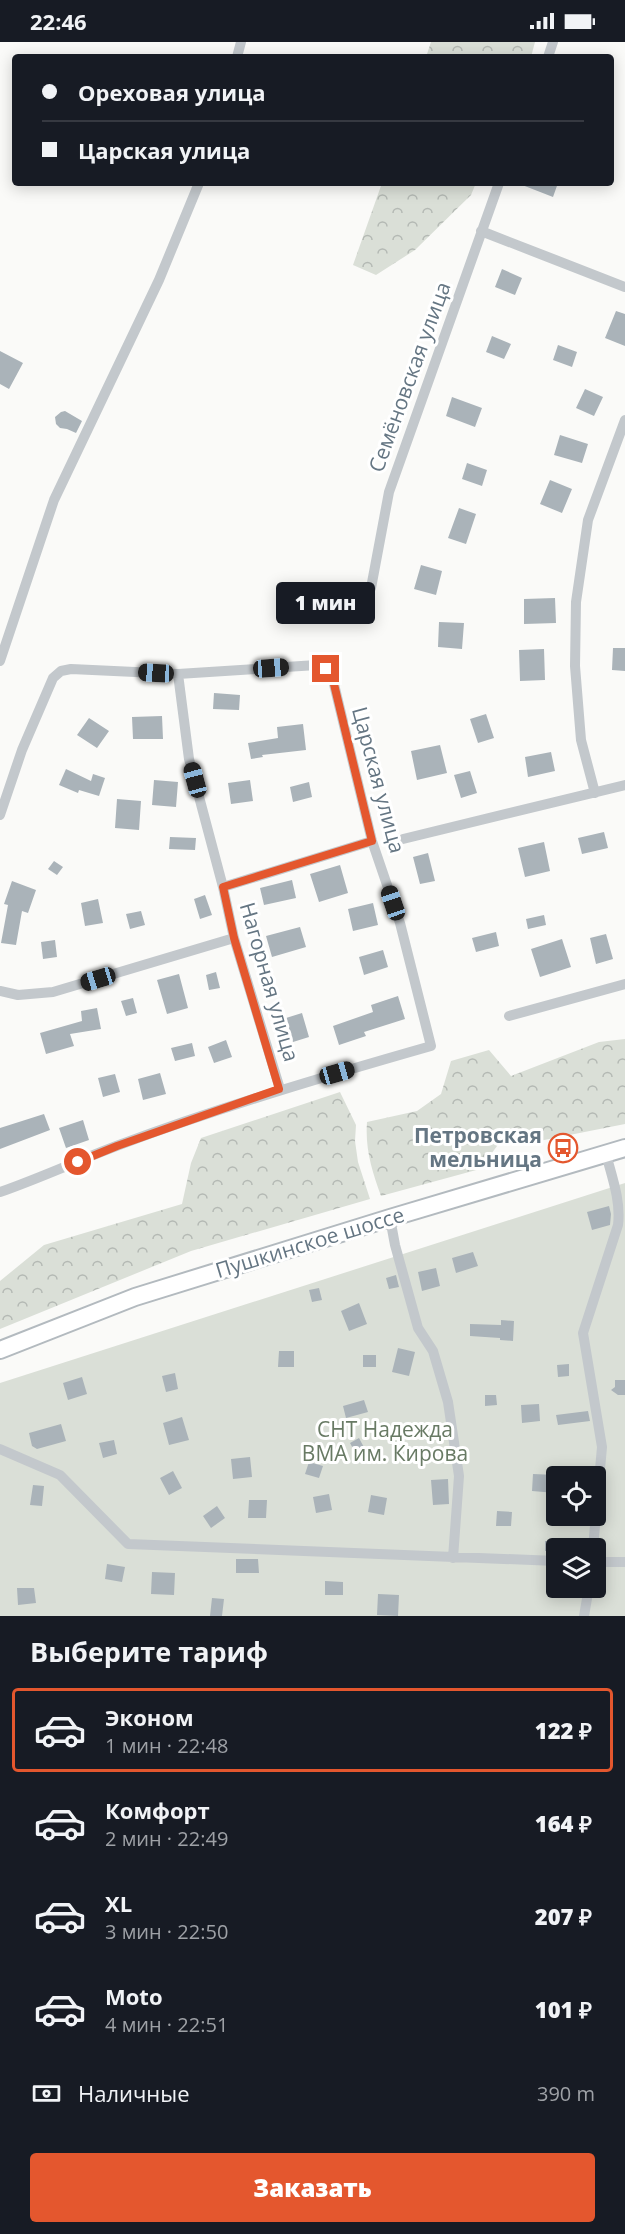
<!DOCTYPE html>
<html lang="ru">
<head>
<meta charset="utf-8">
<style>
	:root { --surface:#171b24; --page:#20242c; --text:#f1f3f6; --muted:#9ea1a6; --line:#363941; --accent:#e4572e }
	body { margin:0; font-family:"Open Sans",sans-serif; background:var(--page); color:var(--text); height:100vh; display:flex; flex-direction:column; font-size:22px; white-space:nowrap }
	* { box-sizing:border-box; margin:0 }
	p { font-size:20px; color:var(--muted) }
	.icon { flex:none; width:33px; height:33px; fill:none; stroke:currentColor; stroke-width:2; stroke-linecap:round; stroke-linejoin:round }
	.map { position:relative; height:1574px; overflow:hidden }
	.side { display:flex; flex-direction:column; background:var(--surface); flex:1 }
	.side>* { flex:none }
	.banner { position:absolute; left:12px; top:12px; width:602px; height:132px; border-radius:6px; box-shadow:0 3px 15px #0003; display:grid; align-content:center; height:132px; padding:0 30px; background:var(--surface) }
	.fabs { position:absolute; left:546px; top:1424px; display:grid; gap:12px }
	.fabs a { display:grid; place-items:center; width:60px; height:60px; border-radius:6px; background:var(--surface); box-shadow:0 3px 15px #0003; font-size:30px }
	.end { position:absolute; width:27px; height:27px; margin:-14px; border:8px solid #e4572e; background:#fff; box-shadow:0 0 0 3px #fff }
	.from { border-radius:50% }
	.bubble { position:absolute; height:42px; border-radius:6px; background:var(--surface); box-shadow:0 3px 15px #0003; font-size:20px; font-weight:800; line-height:42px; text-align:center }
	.car { position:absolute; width:18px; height:36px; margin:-18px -9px; border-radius:8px; box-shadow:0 0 4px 2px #0007; background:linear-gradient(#222 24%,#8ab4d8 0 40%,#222 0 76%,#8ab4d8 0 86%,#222 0) }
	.banner b { display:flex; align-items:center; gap:21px; height:57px; font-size:22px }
	.banner b+b { border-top:2px solid var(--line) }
	.banner i { width:15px; height:15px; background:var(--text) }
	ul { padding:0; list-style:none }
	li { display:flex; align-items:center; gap:18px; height:84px; margin:0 12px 9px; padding:0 18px; border:3px solid transparent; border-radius:6px }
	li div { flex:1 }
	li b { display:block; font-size:22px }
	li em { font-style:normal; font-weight:800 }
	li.active { border-color:var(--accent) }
	li>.icon { width:54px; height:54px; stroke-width:1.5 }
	h2 { padding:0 30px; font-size:27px; line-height:72px }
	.pay { display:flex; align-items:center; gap:15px; height:66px; padding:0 30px; font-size:22px }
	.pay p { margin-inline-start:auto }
	.button { display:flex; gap:12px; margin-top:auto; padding:12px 30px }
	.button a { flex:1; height:69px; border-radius:6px; background:var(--accent); color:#fff; font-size:24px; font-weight:800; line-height:69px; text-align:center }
	.status { display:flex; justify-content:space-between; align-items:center; height:42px; padding:0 30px; background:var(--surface); direction:ltr }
	.status svg { height:16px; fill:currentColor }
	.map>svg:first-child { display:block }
	.forest { fill:url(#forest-crowns) }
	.garden { fill:#dadfd7; fill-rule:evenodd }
	.building { fill:#aab3b9 }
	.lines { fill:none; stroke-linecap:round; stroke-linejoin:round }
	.secondary-casing { stroke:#b3babf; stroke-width:20 }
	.street { stroke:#c3c8cc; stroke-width:10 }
	.secondary { stroke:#fff; stroke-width:16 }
	.route { stroke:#e4572e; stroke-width:8 }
	.labels { text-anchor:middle; stroke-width:6; stroke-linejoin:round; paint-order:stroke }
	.street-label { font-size:21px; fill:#657683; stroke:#fff }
	.poi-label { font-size:21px; font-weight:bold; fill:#657683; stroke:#fff; text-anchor:end }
	.park-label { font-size:21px; fill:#687a64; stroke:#fff }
</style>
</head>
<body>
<div class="status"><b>22:46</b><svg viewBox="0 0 49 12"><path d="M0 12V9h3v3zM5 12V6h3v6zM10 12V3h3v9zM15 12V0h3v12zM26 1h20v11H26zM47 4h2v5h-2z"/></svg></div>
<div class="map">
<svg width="625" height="1574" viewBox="0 0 625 1574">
	<defs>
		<pattern id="forest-crowns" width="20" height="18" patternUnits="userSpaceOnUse" patternTransform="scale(1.5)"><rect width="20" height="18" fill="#dadfd7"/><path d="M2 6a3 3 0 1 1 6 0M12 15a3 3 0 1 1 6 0" fill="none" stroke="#b4b9b4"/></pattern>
	</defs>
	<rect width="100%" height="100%" fill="#fafaf8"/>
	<path class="forest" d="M431 0H535L531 15H426Z
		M382 141H476L471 153 415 208 376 233 353 223Z
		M625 997V1082L529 1101 500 1100 480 1127 381 1154C372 1129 365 1107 367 1080L417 1069 441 1052 451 1019 489 1008 511 1034 599 1000Z
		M340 1050 356 1083 355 1099 358 1120 370 1157 191 1209 0 1287V1239L44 1203 182 1162 191 1121 201 1096Z"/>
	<path class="garden" d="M625 1141V1574H0V1341ZM556 1434H596V1473H556ZM556 1506H596V1545H556Z"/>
	<path class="building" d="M517 141H558L553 155Z
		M502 227 522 236 515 253 495 245Z
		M616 269 625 272V304L605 296Z
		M492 294 511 302 504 317 486 310Z
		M558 303 577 310 572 325 553 318Z
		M0 309 23 321 9 347 0 342Z
		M585 347 603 355 594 374 576 366Z
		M452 355 482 366 475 385 446 374Z
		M65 369 82 379 76 391 67 387 60 386 56 382 55 375 61 370Z
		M560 393 588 402 582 421 554 413Z
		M467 421 487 428 482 444 462 437Z
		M550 438 572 447 562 471 540 462Z
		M459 466 476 472 466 502 448 496Z
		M421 523 442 529 436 553 414 547Z
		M555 556 556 581 524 582V557Z
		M439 580 464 581 462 607 438 605Z
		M613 606H625V629L612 628Z
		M544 607 545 638 520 639 519 608Z
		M214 651 240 653 239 668 213 667Z
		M486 672 494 696 478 701 470 677Z
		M162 674 163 697H133L132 675Z
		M89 676 109 689 97 706 77 693Z
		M303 682 306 708 262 713 263 715 251 717 248 701 278 696 277 685Z
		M440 703 447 731 417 738 411 709Z
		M551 710 555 729 528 735 525 715Z
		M66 727 91 739 93 732 105 736 99 754 79 748 78 751 59 743Z
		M470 729 477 751 461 756 454 733Z
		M154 738 178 740 176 765 152 763Z
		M250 738 253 759 231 762 228 741Z
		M309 740 312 755 293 760 290 745Z
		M117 757 141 759 139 788 115 786Z
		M604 790 608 806 582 812 578 796Z
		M170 795 196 796 195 808 169 807Z
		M544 800 550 829 525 835 518 806Z
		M428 811 435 839 420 842 413 815Z
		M54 819 63 825 57 833 48 827Z
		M340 823 348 851 319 860 310 832Z
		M292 838 296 856 264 863 260 846Z
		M12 839 36 848 28 871 22 869 16 903 1 901 8 863 4 862Z
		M205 853 212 873 200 877 194 857Z
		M98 857 103 881 85 884 81 861Z
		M373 861 378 883 353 889 348 867Z
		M141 869 145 883 130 887 126 872Z
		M544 873 546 883 528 887 526 877Z
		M300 885 306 905 272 915 266 894Z
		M496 890 499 904 476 910 472 896Z
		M606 892 613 917 596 922 590 896Z
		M562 897 571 925 540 935 531 907Z
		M55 898 57 915 43 917 41 900Z
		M383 908 388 925 364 933 359 915Z
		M216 930 220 946 209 948 206 933Z
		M179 932 188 966 167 972 157 938Z
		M398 954 405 977 364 990 366 994 339 1003 333 984 373 970 371 963Z
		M133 956 137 971 126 974 121 959Z
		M97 966 101 987 70 992 74 1004 46 1012 40 991 82 979 81 969Z
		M302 971 309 995 293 1000 286 976Z
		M226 998 232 1015 214 1021 208 1005Z
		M192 1001 195 1014 175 1019 171 1006Z
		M160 1031 166 1052 143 1058 138 1037Z
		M115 1032 120 1050 103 1055 98 1036Z
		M44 1072 50 1088 0 1107V1086Z
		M83 1078 89 1098 66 1106 59 1086Z
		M609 1164 611 1172 610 1183 592 1188 587 1170Z
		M473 1210 478 1224 456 1231 452 1216Z
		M436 1226 440 1244 422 1249 418 1230Z
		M396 1233 399 1245 389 1247 386 1236Z
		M319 1246 322 1258 312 1260 309 1248Z
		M359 1261 367 1282 349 1289 341 1269Z
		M501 1278 514 1279 513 1299 500 1298V1296L470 1294V1282L501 1283Z
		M398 1306 415 1310 409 1334 392 1330Z
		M279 1309H294V1325H278Z
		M363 1313H376V1325H363Z
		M569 1322V1334L558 1335 557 1323Z
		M175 1331 178 1347 166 1350 162 1334Z
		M82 1335 87 1352 68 1358 63 1341Z
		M615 1338H625V1353H618L611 1348 615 1345Z
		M485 1353H496L497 1363 485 1364Z
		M364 1358 368 1370 346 1376 343 1364Z
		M539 1362 540 1379 522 1381 521 1363Z
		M588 1369 590 1379 558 1383 556 1373Z
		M182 1375 189 1398 169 1403 163 1381Z
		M61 1382 66 1399 37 1407 32 1404 29 1391Z
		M359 1396 367 1411 358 1416 350 1401Z
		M114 1398 117 1412 103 1416 99 1401Z
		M250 1415 252 1435 233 1437 231 1417Z
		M309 1420 323 1424 319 1436 305 1432Z
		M173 1429 182 1446 169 1453 160 1436Z
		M533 1432 556 1433V1451L532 1449Z
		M448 1437 449 1462 433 1463 431 1438Z
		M33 1443 44 1444 42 1464 30 1463Z
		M329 1452 332 1468 316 1471 313 1455Z
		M371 1453 387 1456 384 1473 368 1470Z
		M249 1458H267L266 1476H248Z
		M217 1464 225 1476 211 1486 203 1474Z
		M497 1469 512 1470 511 1484H496Z
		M545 1499H556V1509H545Z
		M236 1517H258L259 1531H236Z
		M107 1522 125 1525 122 1540 105 1537Z
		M152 1530 175 1531 174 1553 151 1552Z
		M325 1539 343 1540V1553H325Z
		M17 1546H34L36 1561 18 1563Z
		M378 1552 399 1553 398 1574 377 1573Z
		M212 1556 224 1557 222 1574H210Z"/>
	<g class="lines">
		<g class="secondary-casing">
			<path id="secondary" d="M0 1308 135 1255 390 1176 625 1106"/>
		</g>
		<path class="street" d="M237 15 241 0
			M548 15 553 0
			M481 189 625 245
			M371 546 389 450 499 141
			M0 619 54 458 159 238 199 141
			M178 632 189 717 223 845 234 896 280 1047
			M595 751 581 698 575 624 576 560 588 478 625 378
			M0 773 22 708 53 636 61 629 71 627 178 632 317 623 326 627 332 634 372 799 400 881 431 1004C326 1034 221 1065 119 1103 79 1118 40 1136 0 1150
			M403 797 625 743
			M223 845 372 799
			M0 949 18 953 53 950 234 896
			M509 974 625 942
			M390 1176 395 1203 418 1286 433 1309 448 1360 459 1434 453 1516
			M0 1407 60 1433 128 1502 556 1519
			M593 1506 602 1405 583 1291 618 1183C621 1159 612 1135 606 1112
			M596 1520H625
			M584 1574 589 1545"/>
		<use href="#secondary" class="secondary"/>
	</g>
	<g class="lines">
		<path class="route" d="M78 1120 117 1104 279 1047 234 896 223 845 372 799 332 634 326 627"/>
	</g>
	<defs>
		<g id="bus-ring" transform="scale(1.5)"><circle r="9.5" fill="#fff" stroke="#e4572e" stroke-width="1.5"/><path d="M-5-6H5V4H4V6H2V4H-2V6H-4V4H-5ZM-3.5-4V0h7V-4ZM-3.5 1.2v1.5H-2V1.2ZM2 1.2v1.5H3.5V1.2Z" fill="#e4572e"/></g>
	</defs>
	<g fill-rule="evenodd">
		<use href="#bus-ring" x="563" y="1106"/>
	</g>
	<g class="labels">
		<g class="street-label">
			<text transform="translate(410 335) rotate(-70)" y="7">Семёновская улица</text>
			<text transform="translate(378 738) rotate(75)" y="7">Царская улица</text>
			<text transform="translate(269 940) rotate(74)" y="7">Нагорная улица</text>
			<text transform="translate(310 1201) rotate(-17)" y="7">Пушкинское шоссе</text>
		</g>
		<g class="poi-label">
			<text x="542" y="1101">Петровская<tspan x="542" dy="24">мельница</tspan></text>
		</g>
		<g class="park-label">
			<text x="385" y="1395">СНТ Надежда<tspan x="385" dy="24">ВМА им. Кирова</tspan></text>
		</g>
	</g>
</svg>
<div class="fabs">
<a><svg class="icon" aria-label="locate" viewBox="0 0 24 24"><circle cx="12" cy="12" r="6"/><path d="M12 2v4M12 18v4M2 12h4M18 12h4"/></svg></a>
<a><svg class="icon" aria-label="layers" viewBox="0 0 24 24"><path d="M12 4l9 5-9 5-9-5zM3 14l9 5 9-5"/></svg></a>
</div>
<i class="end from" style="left:78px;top:1120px"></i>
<i class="end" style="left:326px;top:627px"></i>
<div class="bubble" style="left:276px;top:540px;width:99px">1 мин</div>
<i class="car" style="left:271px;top:626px;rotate:86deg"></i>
<i class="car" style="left:156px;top:631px;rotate:273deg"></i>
<i class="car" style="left:195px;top:738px;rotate:345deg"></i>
<i class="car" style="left:393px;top:861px;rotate:341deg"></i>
<i class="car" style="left:98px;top:937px;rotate:253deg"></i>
<i class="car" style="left:337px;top:1031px;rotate:74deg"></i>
<div class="banner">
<b><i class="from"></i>Ореховая улица</b>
<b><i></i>Царская улица</b>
</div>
</div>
<section class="side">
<h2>Выберите тариф</h2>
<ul>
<li class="active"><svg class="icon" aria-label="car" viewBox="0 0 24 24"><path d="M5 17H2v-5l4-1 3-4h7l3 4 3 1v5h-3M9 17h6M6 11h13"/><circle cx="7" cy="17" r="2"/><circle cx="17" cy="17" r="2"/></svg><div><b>Эконом</b><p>1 мин · 22:48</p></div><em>122 ₽</em></li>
<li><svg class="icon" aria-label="car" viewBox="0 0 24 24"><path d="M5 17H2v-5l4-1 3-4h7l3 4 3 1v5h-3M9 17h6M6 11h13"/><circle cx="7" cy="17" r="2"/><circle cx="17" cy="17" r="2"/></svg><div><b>Комфорт</b><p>2 мин · 22:49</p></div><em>164 ₽</em></li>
<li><svg class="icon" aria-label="car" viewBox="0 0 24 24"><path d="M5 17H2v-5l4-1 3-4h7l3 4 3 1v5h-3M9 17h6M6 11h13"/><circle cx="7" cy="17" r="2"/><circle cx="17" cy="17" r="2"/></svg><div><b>XL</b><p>3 мин · 22:50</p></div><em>207 ₽</em></li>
<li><svg class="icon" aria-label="car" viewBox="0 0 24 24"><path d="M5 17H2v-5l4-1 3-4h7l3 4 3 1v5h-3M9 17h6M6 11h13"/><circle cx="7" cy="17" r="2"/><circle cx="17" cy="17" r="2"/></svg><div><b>Moto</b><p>4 мин · 22:51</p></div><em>101 ₽</em></li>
</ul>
<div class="pay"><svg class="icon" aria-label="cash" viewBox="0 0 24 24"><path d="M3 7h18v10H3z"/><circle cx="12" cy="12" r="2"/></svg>Наличные<p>390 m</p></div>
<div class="button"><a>Заказать</a></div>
</section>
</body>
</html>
